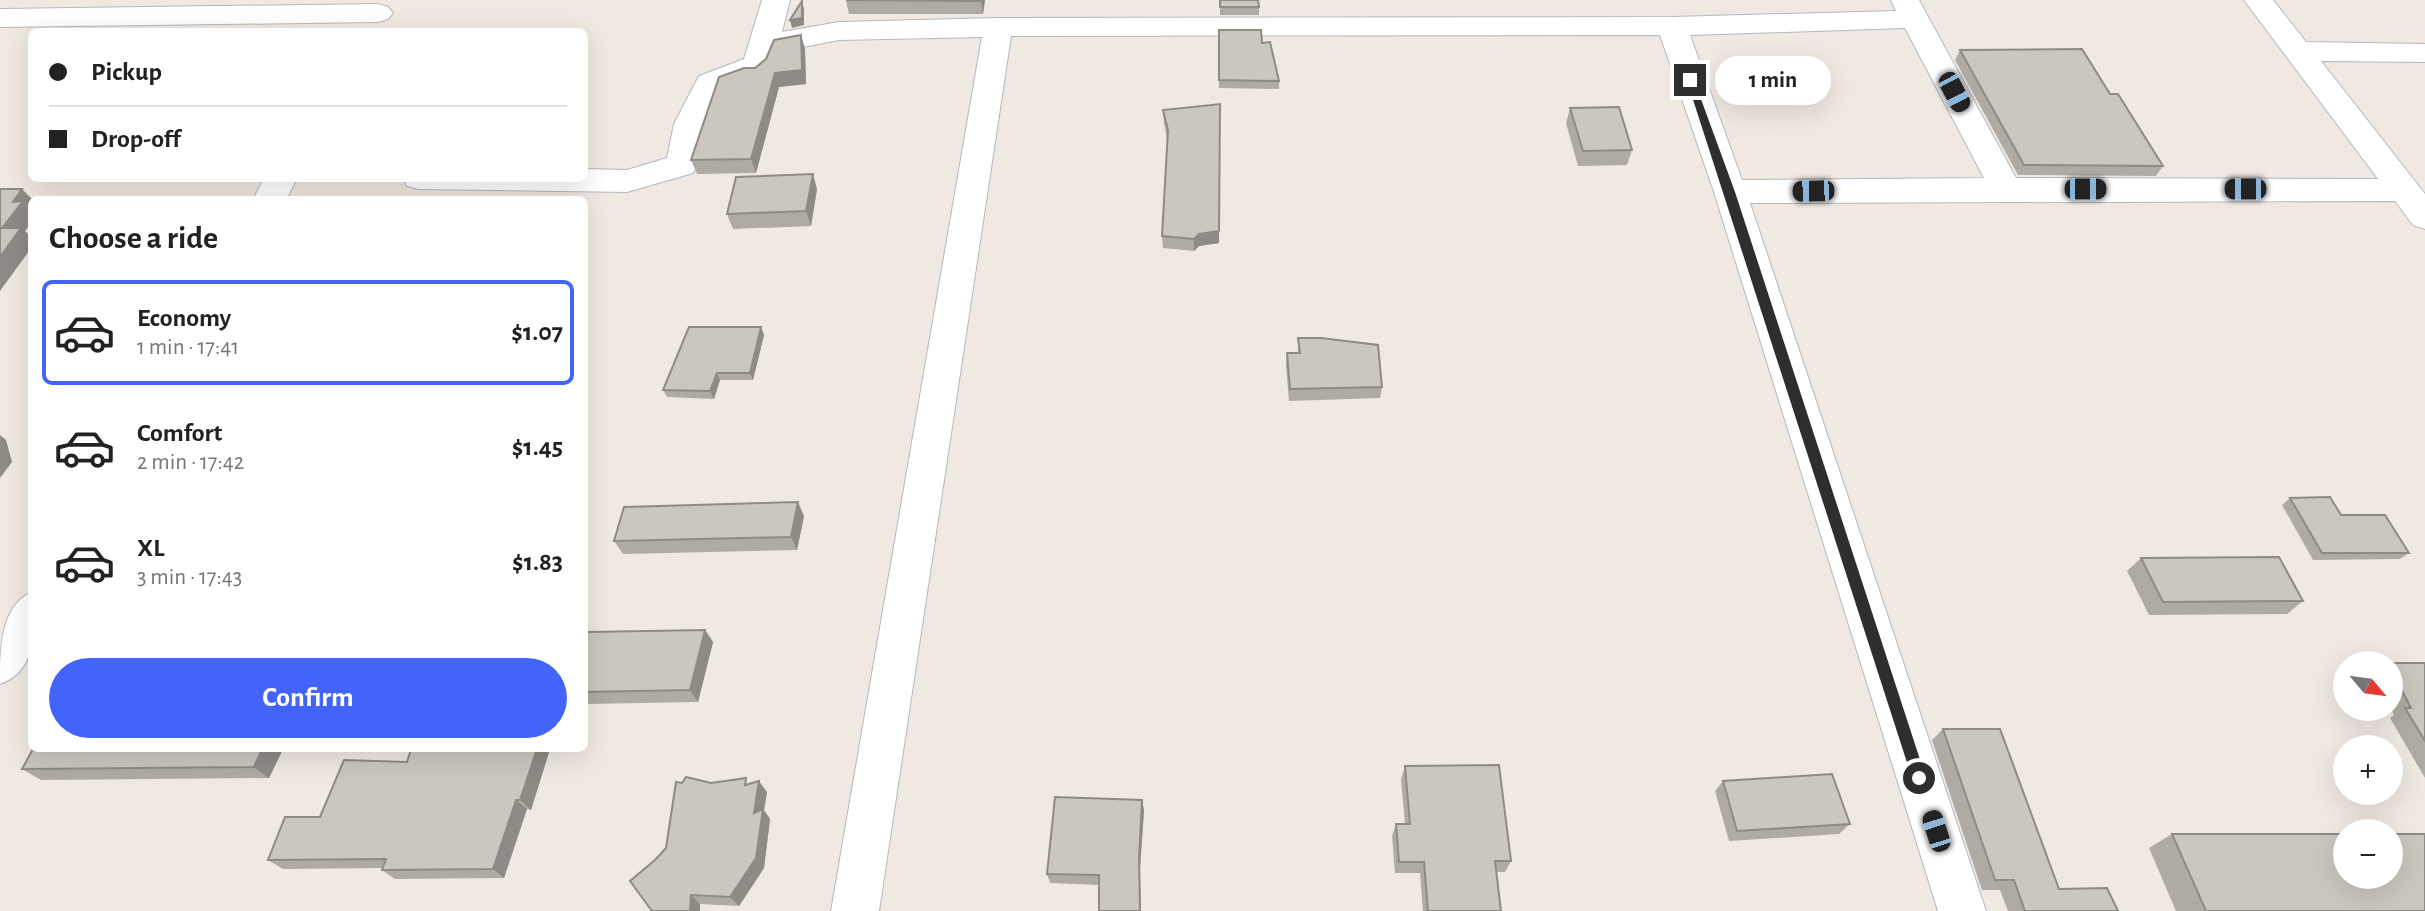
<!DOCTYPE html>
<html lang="en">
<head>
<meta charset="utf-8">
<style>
	:root { --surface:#fff; --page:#f2f2f2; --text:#222; --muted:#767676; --line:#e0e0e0; --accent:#4264fb }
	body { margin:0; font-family:"Alegreya Sans",sans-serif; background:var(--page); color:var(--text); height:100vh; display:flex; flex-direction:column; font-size:26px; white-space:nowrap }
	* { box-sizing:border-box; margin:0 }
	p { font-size:23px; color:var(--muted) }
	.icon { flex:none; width:38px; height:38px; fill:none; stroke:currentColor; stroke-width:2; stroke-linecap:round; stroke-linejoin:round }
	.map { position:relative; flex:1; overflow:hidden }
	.sheet { position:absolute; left:28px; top:196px; width:560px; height:556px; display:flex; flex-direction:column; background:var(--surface); border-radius:10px; box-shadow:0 7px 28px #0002 }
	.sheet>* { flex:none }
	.hud { position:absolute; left:28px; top:28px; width:560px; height:154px; border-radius:10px; box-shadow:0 7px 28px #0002; display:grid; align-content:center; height:154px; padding:0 21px; background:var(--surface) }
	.needle { width:46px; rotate:119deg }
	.buttons { position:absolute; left:2333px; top:651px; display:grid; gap:14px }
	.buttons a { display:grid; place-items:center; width:70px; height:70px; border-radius:50%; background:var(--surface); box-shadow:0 7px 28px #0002; font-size:35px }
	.end { position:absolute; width:32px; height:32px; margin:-16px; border:9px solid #2e2e2e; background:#fff; box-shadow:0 0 0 4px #fff }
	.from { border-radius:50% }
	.bubble { position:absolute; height:49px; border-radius:24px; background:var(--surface); box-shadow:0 7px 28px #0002; font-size:23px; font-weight:600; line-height:49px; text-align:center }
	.car { position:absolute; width:21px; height:42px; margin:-21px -10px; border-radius:9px; box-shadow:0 0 5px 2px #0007; background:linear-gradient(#222 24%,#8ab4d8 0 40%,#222 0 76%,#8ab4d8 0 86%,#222 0) }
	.hud b { display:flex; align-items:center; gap:24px; height:66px; font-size:26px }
	.hud b+b { border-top:2px solid var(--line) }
	.hud i { width:18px; height:18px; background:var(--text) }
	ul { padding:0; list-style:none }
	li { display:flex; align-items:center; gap:21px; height:105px; margin:0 14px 10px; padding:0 7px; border:4px solid transparent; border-radius:10px }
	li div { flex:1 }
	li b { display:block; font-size:26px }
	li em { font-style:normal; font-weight:600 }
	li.active { border-color:var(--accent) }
	li>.icon { width:63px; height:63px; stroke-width:1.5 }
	h2 { padding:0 21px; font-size:32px; line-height:84px }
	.primary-button { display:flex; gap:14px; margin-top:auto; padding:14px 21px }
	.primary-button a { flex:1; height:80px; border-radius:42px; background:var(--accent); color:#fff; font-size:28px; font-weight:600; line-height:80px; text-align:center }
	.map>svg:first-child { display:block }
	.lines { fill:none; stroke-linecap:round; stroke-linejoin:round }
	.minor-casing { stroke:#b4b7c1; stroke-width:2 }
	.minor { fill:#fff; fill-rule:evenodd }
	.wall { fill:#afaba4 }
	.shaded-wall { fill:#8e8b86 }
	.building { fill:#cbc7bf; stroke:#8e8b86; stroke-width:2 }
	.route { fill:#2e2e2e }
</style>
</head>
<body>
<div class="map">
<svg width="2425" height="911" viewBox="0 0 2425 911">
	<rect width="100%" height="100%" fill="#efe9e1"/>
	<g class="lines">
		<g class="minor-casing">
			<path id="minor" d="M762 0H790L782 32 839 22 998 18 1672 17 1896 11 1891 0H1919L2016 178 2378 179 2244 0H2273L2306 42 2425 44V62L2321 61 2425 194V229L2413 225 2395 201 1750 203 1986 911H1938L1714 192 1660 35 1011 36 879 911H831L982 37 839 40 777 52 768 72 722 89 706 124 698 165 693 173 627 192 419 189 407 186 403 178H584V169L627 170 667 158 674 124 699 76 744 59ZM1905 28 1984 178 1742 180 1690 35Z
				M378 4 388 7 393 13 388 19 378 22 0 27V9Z
				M264 178H297L286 200H253Z
				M32 592C32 627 40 670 0 684 0 650 0 606 32 592Z"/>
		</g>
		<use href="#minor" class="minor"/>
	</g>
	<path class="wall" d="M985 0 983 14H849L846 1Z
		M1220 0 1259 7V15H1220Z
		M1219 30 1262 43 1279 81V89L1219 88Z
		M801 35 805 49 806 84 779 87 756 173 697 174 691 160 755 68Z
		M1960 50 2110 94 2163 166 2156 176 2018 175 1955 60Z
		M1570 108 1632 150 1627 165 1578 166 1566 123Z
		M1163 110 1219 243 1199 246 1194 251 1163 248 1162 236 1167 139 1164 123Z
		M817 189 811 226 733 229 727 214Z
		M761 327 764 335 753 380H720L714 399 667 397 663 390Z
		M1298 338 1382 387 1380 398 1289 401 1286 365 1287 353H1298Z
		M2290 498 2341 515 2409 553 2400 559 2313 560 2282 505Z
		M804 516 797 550 623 554 614 541Z
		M2141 558 2303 601 2287 614 2149 615 2127 571Z
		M705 630 713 642 698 702 584 704V643Z
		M2390 663H2425V778L2390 718 2394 715 2390 707Z
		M1943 729 2059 889 2118 911H2008L2000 890H1982L1932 740Z
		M33 749H283L269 778 41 780 22 769Z
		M550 749 531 810 527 809 504 878 395 879 382 870V868L283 869 268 860 320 817 407 762Z
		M1405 766 1511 861 1505 872H1496L1501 911H1423L1420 873H1395L1392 836 1396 824H1405L1401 779Z
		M1723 781 1850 824 1839 834 1729 841 1715 791Z
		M711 783 751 784 767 792 764 810 770 819 764 868 739 906 700 904V911H652L655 860 666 848Z
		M1144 810 1140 868 1099 885 1050 883 1047 874Z
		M2172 834 2425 911H2176L2149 848Z"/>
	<path class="shaded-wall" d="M981 0H985L983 14 981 1Z
		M802 1 804 9V25L792 28 790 20Z
		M801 35 805 49 806 84 779 87 756 173 751 159 775 73Z
		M813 174 817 189 811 226 806 211Z
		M22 189 33 200H32L31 210 32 222 25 231 32 238V247L0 291V257L2 228 13 202Z
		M1219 231V243L1199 246 1194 251V239L1199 234Z
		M761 327 764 335 753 380 750 373Z
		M717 373 720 380 714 399 710 391Z
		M0 435 6 440 12 462 0 478Z
		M798 502 804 516 797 550 791 537Z
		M705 630 713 642 698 702 690 690Z
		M262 749H283L269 778 254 767Z
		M537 749H550L531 810 520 800Z
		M759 781 767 792 764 810 770 819 764 868 739 906 730 897 754 813Z
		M516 800 527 809 504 878 493 869Z
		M1142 800 1144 810 1140 868 1141 911H1140L1139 859Z
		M691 895 700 904V911H690Z"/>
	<path class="building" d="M846 0H981V1Z
		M1220 0H1258L1259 7H1220Z
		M802 1V18L790 20Z
		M1219 30H1261L1262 43 1270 42 1279 81 1219 80Z
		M801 35 802 70 775 73 751 159 691 160 719 77 744 68H755L766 59 774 40Z
		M2082 49 2110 94H2118L2163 166 2024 165 1960 50Z
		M1220 104 1219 231 1199 234 1194 239 1162 236 1168 130 1163 110Z
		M1619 107 1632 150 1583 151 1570 108Z
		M813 174 806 211 727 214 736 177Z
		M0 189H22L13 202 23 201 2 228H21L0 257Z
		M689 327H761L750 373H717L710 391 663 390Z
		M1298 338H1321L1378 345 1382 387 1290 389 1287 353H1300Z
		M2330 497 2341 515H2385L2409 553H2322L2290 498Z
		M798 502 791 537 614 541 624 507Z
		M2279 557 2303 601 2163 602 2141 558Z
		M705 630 690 690 584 692V643L588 632Z
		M2389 663H2425V741L2405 708H2411L2390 667V663Z
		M1943 729H2000L2059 889 2107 888 2118 911H2025L2014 880H1995Z
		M33 749H262L254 767 22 769Z
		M411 749H537L520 800H516L493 869 382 870 386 859 268 860 285 817H320L344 760 407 762Z
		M1499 765 1511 861H1495L1501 911H1428L1424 862H1399L1396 824H1410L1405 766Z
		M1832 774 1850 824 1737 831 1723 781Z
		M686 777 711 783 746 778 745 785 759 781 754 813 763 809 756 858 730 897 691 895 690 911H652L630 881 655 860 666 848 676 782 682 783Z
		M1055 797 1142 800 1139 859 1140 911H1099V875L1047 874Z
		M2172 834H2345V877H2390V834H2425V911H2206Z"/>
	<path class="route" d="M1686 78 1694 80 1735 192 1926 778 1919 784 1912 778Z"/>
</svg>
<div class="buttons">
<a><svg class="needle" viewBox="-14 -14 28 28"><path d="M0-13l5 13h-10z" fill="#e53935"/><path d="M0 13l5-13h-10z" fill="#767676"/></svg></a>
<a>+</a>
<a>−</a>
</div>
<i class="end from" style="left:1919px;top:778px"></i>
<i class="end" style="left:1690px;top:80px"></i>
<div class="bubble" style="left:1715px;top:56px;width:116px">1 min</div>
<i class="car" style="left:1954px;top:92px;rotate:152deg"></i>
<i class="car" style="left:2085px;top:189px;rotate:90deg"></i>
<i class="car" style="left:2245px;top:189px;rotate:270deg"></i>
<i class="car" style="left:1813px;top:191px;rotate:269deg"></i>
<i class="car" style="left:1936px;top:831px;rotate:342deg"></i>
<div class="hud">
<b><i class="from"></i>Pickup</b>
<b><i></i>Drop-off</b>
</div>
<section class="sheet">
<h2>Choose a ride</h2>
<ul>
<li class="active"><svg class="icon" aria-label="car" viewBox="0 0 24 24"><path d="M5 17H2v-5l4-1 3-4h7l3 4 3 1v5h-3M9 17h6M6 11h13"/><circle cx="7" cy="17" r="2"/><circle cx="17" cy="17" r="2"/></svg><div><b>Economy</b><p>1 min · 17:41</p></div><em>$1.07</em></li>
<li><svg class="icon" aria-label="car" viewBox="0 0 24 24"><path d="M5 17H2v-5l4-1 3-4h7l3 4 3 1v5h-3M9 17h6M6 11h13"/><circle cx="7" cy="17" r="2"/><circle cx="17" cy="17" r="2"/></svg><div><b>Comfort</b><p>2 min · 17:42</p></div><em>$1.45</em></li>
<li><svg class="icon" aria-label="car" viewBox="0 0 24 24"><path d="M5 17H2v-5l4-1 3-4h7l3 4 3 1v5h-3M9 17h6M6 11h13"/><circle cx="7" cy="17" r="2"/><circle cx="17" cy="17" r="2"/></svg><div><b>XL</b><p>3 min · 17:43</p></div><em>$1.83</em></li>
</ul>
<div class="primary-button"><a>Confirm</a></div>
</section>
</div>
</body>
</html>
